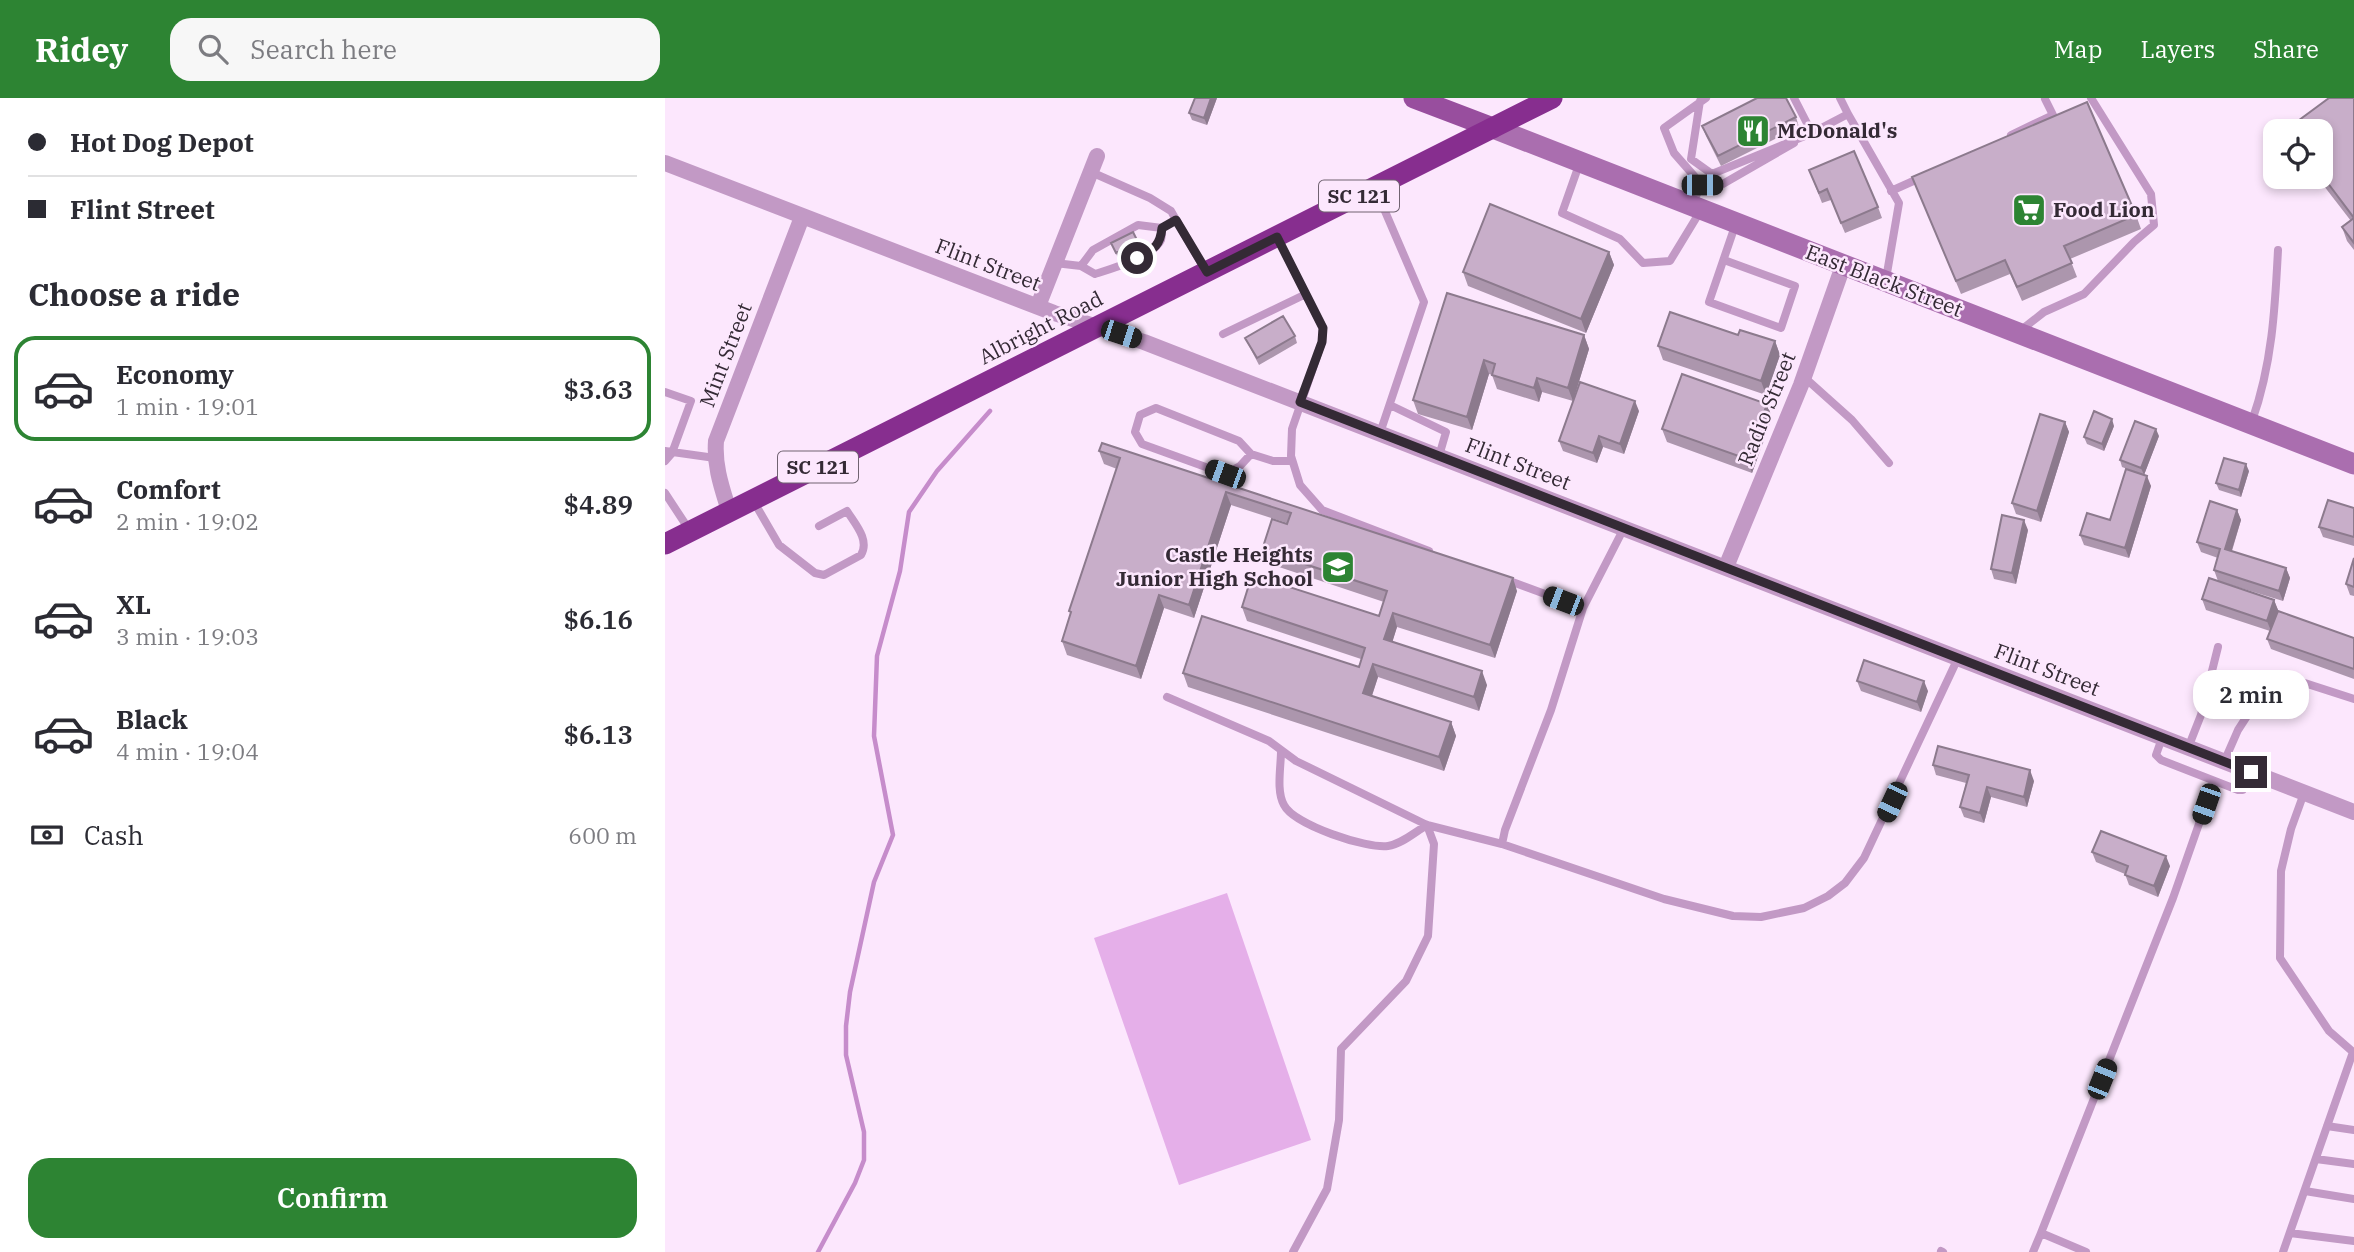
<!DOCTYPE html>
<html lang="en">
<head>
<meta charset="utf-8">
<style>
	:root { --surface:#fff; --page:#f7f7f7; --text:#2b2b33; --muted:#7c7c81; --line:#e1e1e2; --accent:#2d8433 }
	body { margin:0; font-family:"IBM Plex Serif",serif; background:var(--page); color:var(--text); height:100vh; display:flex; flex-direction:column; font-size:26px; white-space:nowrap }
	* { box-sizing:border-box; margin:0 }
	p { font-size:23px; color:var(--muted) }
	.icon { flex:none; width:38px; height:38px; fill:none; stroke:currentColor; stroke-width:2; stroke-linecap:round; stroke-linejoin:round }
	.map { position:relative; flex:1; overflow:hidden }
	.panel { display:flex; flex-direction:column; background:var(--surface); width:665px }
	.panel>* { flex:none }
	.banner { display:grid; align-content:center; height:154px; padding:0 28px; background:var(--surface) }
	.buttons { position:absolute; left:1598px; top:21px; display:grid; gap:14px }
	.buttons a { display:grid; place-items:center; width:70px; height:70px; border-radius:14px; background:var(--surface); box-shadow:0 4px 10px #0003; font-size:35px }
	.end { position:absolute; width:32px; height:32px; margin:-16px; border:9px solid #342a35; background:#fff; box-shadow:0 0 0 4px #fff }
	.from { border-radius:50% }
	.bubble { position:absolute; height:49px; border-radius:21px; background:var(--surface); box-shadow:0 4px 10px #0003; font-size:23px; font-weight:600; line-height:49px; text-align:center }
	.car { position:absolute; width:21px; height:42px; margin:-21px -10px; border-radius:9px; box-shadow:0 0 5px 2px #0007; background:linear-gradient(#222 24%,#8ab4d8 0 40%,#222 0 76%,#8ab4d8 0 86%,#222 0) }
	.banner b { display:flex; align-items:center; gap:24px; height:66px; font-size:26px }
	.banner b+b { border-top:2px solid var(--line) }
	.banner i { width:18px; height:18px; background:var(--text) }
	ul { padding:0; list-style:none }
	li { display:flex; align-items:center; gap:21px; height:105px; margin:0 14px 10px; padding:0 14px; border:4px solid transparent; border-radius:21px }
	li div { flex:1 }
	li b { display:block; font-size:26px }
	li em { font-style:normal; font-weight:600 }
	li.on { border-color:var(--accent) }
	li>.icon { width:63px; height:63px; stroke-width:1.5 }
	h2 { padding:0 28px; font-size:32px; line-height:84px }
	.pay { display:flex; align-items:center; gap:18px; height:77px; padding:0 28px; font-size:26px }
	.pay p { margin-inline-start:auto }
	.cta { display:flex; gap:14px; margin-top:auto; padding:14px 28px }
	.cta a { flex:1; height:80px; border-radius:21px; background:var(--accent); color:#fff; font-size:28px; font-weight:600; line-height:80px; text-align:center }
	header { display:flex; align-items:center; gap:42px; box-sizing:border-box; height:98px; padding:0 35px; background:var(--accent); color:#fff }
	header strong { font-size:33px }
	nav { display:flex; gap:38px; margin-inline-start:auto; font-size:24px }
	.search { width:490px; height:63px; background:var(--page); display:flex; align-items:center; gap:18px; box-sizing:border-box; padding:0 24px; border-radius:21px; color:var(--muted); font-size:26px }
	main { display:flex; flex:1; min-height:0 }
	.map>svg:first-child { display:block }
	.grass { fill:#e5afe9 }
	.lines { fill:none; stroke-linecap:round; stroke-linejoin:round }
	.stream { stroke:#c68ccb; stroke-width:4.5 }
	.lane { stroke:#c299c5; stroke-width:8 }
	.street { stroke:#c299c5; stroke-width:16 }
	.secondary { stroke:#aa6eaf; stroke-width:21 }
	.primary { stroke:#984e9e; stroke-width:21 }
	.highway { stroke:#872e8f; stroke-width:21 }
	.wall { fill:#ac96ad }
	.shaded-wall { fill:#8c7a8d }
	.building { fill:#c8aec9; stroke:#8c7a8d; stroke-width:2 }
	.route { stroke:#342a35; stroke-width:9 }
	.labels { text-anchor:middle; stroke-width:5; stroke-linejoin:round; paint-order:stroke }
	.shield { fill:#fce7fd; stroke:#706371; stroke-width:2 }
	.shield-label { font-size:19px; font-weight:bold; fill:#342a35 }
	.poi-label { font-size:21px; font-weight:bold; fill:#342a35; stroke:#fce7fd; text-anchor:start }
	.street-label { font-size:21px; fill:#342a35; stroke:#fce7fd }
</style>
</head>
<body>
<header>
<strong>Ridey</strong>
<div class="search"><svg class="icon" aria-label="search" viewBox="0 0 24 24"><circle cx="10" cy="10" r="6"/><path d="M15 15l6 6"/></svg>Search here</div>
<nav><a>Map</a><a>Layers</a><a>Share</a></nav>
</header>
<main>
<section class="panel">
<div class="banner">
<b><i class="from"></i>Hot Dog Depot</b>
<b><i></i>Flint Street</b>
</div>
<h2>Choose a ride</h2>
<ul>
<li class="on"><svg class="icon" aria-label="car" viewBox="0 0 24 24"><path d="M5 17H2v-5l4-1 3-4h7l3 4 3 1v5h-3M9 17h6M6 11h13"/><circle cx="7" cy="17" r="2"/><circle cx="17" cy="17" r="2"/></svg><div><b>Economy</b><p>1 min · 19:01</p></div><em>$3.63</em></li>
<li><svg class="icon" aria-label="car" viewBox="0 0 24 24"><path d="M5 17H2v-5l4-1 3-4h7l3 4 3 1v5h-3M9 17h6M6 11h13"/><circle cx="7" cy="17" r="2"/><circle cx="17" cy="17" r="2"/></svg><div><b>Comfort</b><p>2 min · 19:02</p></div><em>$4.89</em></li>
<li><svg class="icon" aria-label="car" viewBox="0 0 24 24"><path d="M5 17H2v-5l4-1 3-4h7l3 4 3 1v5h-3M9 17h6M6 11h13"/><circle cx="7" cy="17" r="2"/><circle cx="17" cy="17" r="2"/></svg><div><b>XL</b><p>3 min · 19:03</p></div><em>$6.16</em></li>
<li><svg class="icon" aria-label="car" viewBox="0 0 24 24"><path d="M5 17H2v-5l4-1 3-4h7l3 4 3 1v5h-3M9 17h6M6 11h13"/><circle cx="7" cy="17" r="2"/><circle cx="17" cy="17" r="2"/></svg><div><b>Black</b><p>4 min · 19:04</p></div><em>$6.13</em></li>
</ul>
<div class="pay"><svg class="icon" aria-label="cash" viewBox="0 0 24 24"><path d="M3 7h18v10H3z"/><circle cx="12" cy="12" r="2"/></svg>Cash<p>600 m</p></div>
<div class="cta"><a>Confirm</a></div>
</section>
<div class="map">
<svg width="1689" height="1154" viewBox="0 0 1689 1154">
	<rect width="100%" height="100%" fill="#fce7fd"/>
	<path class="grass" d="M562 795 646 1042 514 1087 429 840Z"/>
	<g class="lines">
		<path class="stream" d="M153 1154 190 1085 199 1062V1034L181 957V928L185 894 209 784 228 737 209 638 212 558 235 473 244 414 272 373 325 313"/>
		<path class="lane" d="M1035 3 1026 61 1047 76 1147 35 1129 0
			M1183 16 1234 105 1221 181
			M1143 37 1183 16 1175 0
			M1346 37 1388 17 1380 1
			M915 64 897 115 955 141 978 165 1005 163 1036 112
			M426 74 485 100 506 113 540 172
			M1037 87 1009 55 999 30 1041 0
			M710 90 759 204 715 335
			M1226 93 1255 80
			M1027 105 1037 87H1056L1129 45
			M612 139 658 230 657 244 627 331 626 358 635 387 657 412 764 453
			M1059 162 1130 188 1116 230 1044 204 1071 125
			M390 165 416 168 430 176C446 171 488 159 496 142 497 138 497 134 497 130L473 127 428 152 416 168
			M1355 233 1379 214 1419 196 1469 144 1489 127 1486 96 1426 0
			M558 236 641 196
			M1139 279 1187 322 1224 365
			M0 294 26 303 7 355 0 363
			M725 307 781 334 774 358
			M1587 323C1607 267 1610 211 1613 152
			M0 353 50 360
			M586 356 575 368 560 376 477 346 470 334 475 317 491 310 574 343 586 356 608 363H627
			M0 395 25 433
			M89 404 114 447 150 475 159 477 196 457C205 442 190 426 182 413L154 428
			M842 482 918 510 959 430
			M918 510 886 612 840 732 837 746 999 801 1068 818 1096 819 1139 810 1163 798 1180 785 1199 760 1293 560
			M502 599 604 643 631 663 762 727 837 746
			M1497 640 1491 657 1496 662 1573 692H1578L1586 674
			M1523 650 1536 617 1553 549
			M616 653C616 669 611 693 619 707 629 727 702 751 723 748 737 746 750 734 762 727L769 746 763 838 741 883 676 951 674 1022 662 1091 628 1154
			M1559 664 1573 632 1608 578H1618L1689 601
			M1662 1028 1689 1032
			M1651 1061 1689 1066
			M1640 1093 1689 1101
			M1376 1135 1508 800 1549 683
			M1625 1135 1689 1143
			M1276 1153 1278 1154
			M1368 1154 1376 1135 1421 1154
			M1618 1154 1688 954 1664 933 1615 860 1616 773 1626 731 1639 695"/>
		<path class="street" d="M0 65 389 215 479 244 1689 714
			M373 208 432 58
			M64 413C57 390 49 368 51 343L137 119
			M1061 469 1136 287 1178 168"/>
		<path class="secondary" d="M828 30 1689 366"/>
		<path class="primary" d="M749 0 828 30"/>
		<path class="highway" d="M0 446 887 0"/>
	</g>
	<path class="wall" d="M552 0 542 27 527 22 524 15Z
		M1689 0V152L1682 143 1677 129 1686 123 1652 79H1656V33H1623L1622 31Z
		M1131 19 1134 29 1056 68 1041 38 1037 28Z
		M1144 72 1213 109 1217 120 1180 135 1166 102 1157 105Z
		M1247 79 1471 117 1476 131 1405 161 1412 179 1357 203 1345 176 1296 196Z
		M473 144 476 151 454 162 446 145Z
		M944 154 949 167 921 235 803 188 798 174Z
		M782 195 919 237 924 251 908 303 877 294 874 304 832 291 827 277 824 276 807 332 753 316 748 302Z
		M1073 237 1110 243 1115 257 1101 297 998 262 993 248Z
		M630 238 632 245 594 267 583 246 580 240Z
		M1102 306 1107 320 1087 375 1002 344 997 331Z
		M974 313 959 356 938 349 932 365 898 353 894 343Z
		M1400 324 1404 334 1376 424 1351 416 1347 405Z
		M1449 328 1439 353 1422 346 1419 339Z
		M1494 338 1479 377 1486 388 1464 460 1419 447 1415 437 1445 422 1473 375 1457 369 1455 362Z
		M437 345 852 493 830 560 732 529 727 544 822 587 814 613 713 579 707 598 786 624 791 638 779 673 523 589 518 575 694 569 696 561 582 523 577 509 714 518 719 504 602 465 597 452 622 425 566 407 529 520 499 510 476 581 402 557 397 543 406 516 404 513 452 371 439 366 434 353Z
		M1584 373 1576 399 1554 392 1551 385Z
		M1689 410V448L1658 439 1654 429Z
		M1572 412 1576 422 1567 453 1621 470 1625 480 1618 503 1553 483 1549 472 1553 460 1536 454 1532 444Z
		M1363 432 1351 486 1329 481 1326 471Z
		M1689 460V498L1685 497 1681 486Z
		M1537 501 1609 502 1613 512 1612 514 1689 540V581L1606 551 1602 541 1605 533 1541 512Z
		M1192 583 1263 593 1256 614 1196 593Z
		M1268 667 1369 683 1362 709 1326 699 1319 725 1299 719 1295 709 1301 685 1271 677Z
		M1427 754 1505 768 1493 799 1464 787 1460 776 1431 764Z"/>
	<path class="shaded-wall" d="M546 0H552L542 27 539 20Z
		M944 154 949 167 921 235 916 221Z
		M919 237 924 251 908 303 903 290Z
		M1110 243 1115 257 1101 297 1096 283Z
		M819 262 824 276 807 332 802 319Z
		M872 280 877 294 874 304 869 290Z
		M970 303 974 313 959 356 955 346Z
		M1102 306 1107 320 1087 375 1082 361Z
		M1447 321 1449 328 1439 353 1437 346Z
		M1400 324 1404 334 1376 424 1372 413Z
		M1491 331 1494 338 1479 377 1476 370Z
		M934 338 938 349 932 365 928 355Z
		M1581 366 1584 373 1576 399 1574 392Z
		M1482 378 1486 388 1464 460 1460 450Z
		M561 394 566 407 529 520 524 507Z
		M1572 412 1576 422 1564 461 1560 451Z
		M1359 422 1363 432 1351 486 1347 475Z
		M1621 470 1625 480 1618 503 1614 493Z
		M848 480 852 493 830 560 825 547Z
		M494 497 499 510 476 581 471 568Z
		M1609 502 1613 512 1606 533 1602 523Z
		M728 515 732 529 724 555 719 541Z
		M708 566 713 579 703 609 698 595Z
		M817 573 822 587 814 613 809 599Z
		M1259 583 1263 593 1256 614 1252 604Z
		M786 624 791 638 779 673 774 659Z
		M1365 672 1369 683 1362 709 1359 699Z
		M1322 689 1326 699 1319 725 1315 715Z
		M1501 758 1505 768 1493 799 1489 788Z"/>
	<path class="building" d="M530 0H546L539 20 524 15Z
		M1092 0H1121L1131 19 1053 58 1037 28Z
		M1664 0H1689V120L1656 76V33H1624L1622 31Z
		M1422 4 1471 117 1399 148 1407 165 1352 189 1340 162 1291 183 1247 79Z
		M1189 53 1213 109 1176 125 1162 91 1154 95 1144 72Z
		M825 106 944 154 916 221 798 174Z
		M1689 120V145L1677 129Z
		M468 134 473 144 451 155 446 145Z
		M782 195 919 237 903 290 872 280 869 290 827 277 830 266 819 262 802 319 748 302Z
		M1005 214 1073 237 1075 232 1110 243 1096 283 993 248Z
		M618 218 630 238 592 260 580 240Z
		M1017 276 1102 306 1082 361 997 331Z
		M915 284 970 303 955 346 934 338 928 355 894 343Z
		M1429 313 1447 321 1437 346 1419 339Z
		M1375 316 1400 324 1372 413 1347 405Z
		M1470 323 1491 331 1476 370 1455 362Z
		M437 345 848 480 825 547 728 515 719 541 817 573 809 599 708 566 698 595 786 624 774 659 518 575 537 518 694 569 700 550 577 509 587 477 714 518 722 493 597 452 607 421 622 426 626 415 561 394 524 507 494 497 471 568 397 543 406 514 404 513 455 360 434 353Z
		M1559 360 1581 366 1574 392 1551 385Z
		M1461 371 1482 378 1460 450 1415 437 1422 415 1445 422Z
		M1663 402 1689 410V439L1654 429Z
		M1545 403 1572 412 1560 451 1621 470 1614 493 1549 472 1555 451 1532 444Z
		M1337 417 1359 422 1347 475 1326 471Z
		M1689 460V489L1681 486Z
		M1544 480 1609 502 1602 523 1537 501Z
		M1613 513 1689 540V571L1602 541Z
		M1199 562 1259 583 1252 604 1192 583Z
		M1273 648 1365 672 1359 699 1322 689 1315 715 1295 709 1304 677 1268 667Z
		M1436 733 1501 758 1489 788 1460 777 1463 768 1427 754Z"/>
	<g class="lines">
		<path class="route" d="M472 160C488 151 495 149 497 130L511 122 542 174 612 139 658 230 657 244 635 304 1586 674"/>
	</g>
	<defs>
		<g id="restaurant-square" transform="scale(1.75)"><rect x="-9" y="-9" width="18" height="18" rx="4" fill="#2d8433" stroke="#fce7fd"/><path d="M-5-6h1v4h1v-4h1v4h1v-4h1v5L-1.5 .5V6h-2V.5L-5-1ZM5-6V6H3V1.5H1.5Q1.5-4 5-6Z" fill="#fff"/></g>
		<g id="supermarket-square" transform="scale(1.75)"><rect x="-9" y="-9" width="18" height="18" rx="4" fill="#2d8433" stroke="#fce7fd"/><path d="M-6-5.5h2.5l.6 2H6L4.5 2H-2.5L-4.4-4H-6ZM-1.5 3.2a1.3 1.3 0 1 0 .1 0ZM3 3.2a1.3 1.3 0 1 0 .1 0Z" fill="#fff"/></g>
		<g id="school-square" transform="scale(1.75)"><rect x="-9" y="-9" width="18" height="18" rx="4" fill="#2d8433" stroke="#fce7fd"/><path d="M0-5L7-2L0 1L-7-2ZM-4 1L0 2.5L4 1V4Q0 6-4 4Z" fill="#fff"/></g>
	</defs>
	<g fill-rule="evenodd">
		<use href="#restaurant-square" x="1088" y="33"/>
		<use href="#supermarket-square" x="1364" y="112"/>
		<use href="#school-square" x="673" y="469"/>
	</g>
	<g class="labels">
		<g class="shield">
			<rect x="654" y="82.5" width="80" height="31" rx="5"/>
			<rect x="113" y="353.5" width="80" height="31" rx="5"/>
		</g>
		<g class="shield-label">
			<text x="694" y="105">SC 121</text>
			<text x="153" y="376">SC 121</text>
		</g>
		<g class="poi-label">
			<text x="1112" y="40">McDonald's</text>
			<text x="1388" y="119">Food Lion</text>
			<text x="648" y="464" text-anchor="end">Castle Heights<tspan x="648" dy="24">Junior High School</tspan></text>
		</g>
		<g class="street-label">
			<text transform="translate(323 167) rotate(21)" y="7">Flint Street</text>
			<text transform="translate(1219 183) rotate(21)" y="7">East Black Street</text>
			<text transform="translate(376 230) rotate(-27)" y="7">Albright Road</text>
			<text transform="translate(61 257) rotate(-69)" y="7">Mint Street</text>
			<text transform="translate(1102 311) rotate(-68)" y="7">Radio Street</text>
			<text transform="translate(853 366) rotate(21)" y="7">Flint Street</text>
			<text transform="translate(1382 572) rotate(21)" y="7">Flint Street</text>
		</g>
	</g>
</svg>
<div class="buttons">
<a><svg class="icon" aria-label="locate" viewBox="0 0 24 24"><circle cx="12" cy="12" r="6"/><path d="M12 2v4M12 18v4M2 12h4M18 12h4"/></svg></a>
</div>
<i class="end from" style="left:472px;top:160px"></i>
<i class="end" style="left:1586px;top:674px"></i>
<div class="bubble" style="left:1528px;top:572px;width:116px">2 min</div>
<i class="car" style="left:1037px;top:87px;rotate:90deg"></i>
<i class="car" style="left:456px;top:236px;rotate:108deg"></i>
<i class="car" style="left:560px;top:376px;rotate:290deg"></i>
<i class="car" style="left:898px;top:503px;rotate:291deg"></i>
<i class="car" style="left:1227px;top:704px;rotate:205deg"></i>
<i class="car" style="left:1541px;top:706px;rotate:199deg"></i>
<i class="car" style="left:1437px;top:981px;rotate:22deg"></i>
</div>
</main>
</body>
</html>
